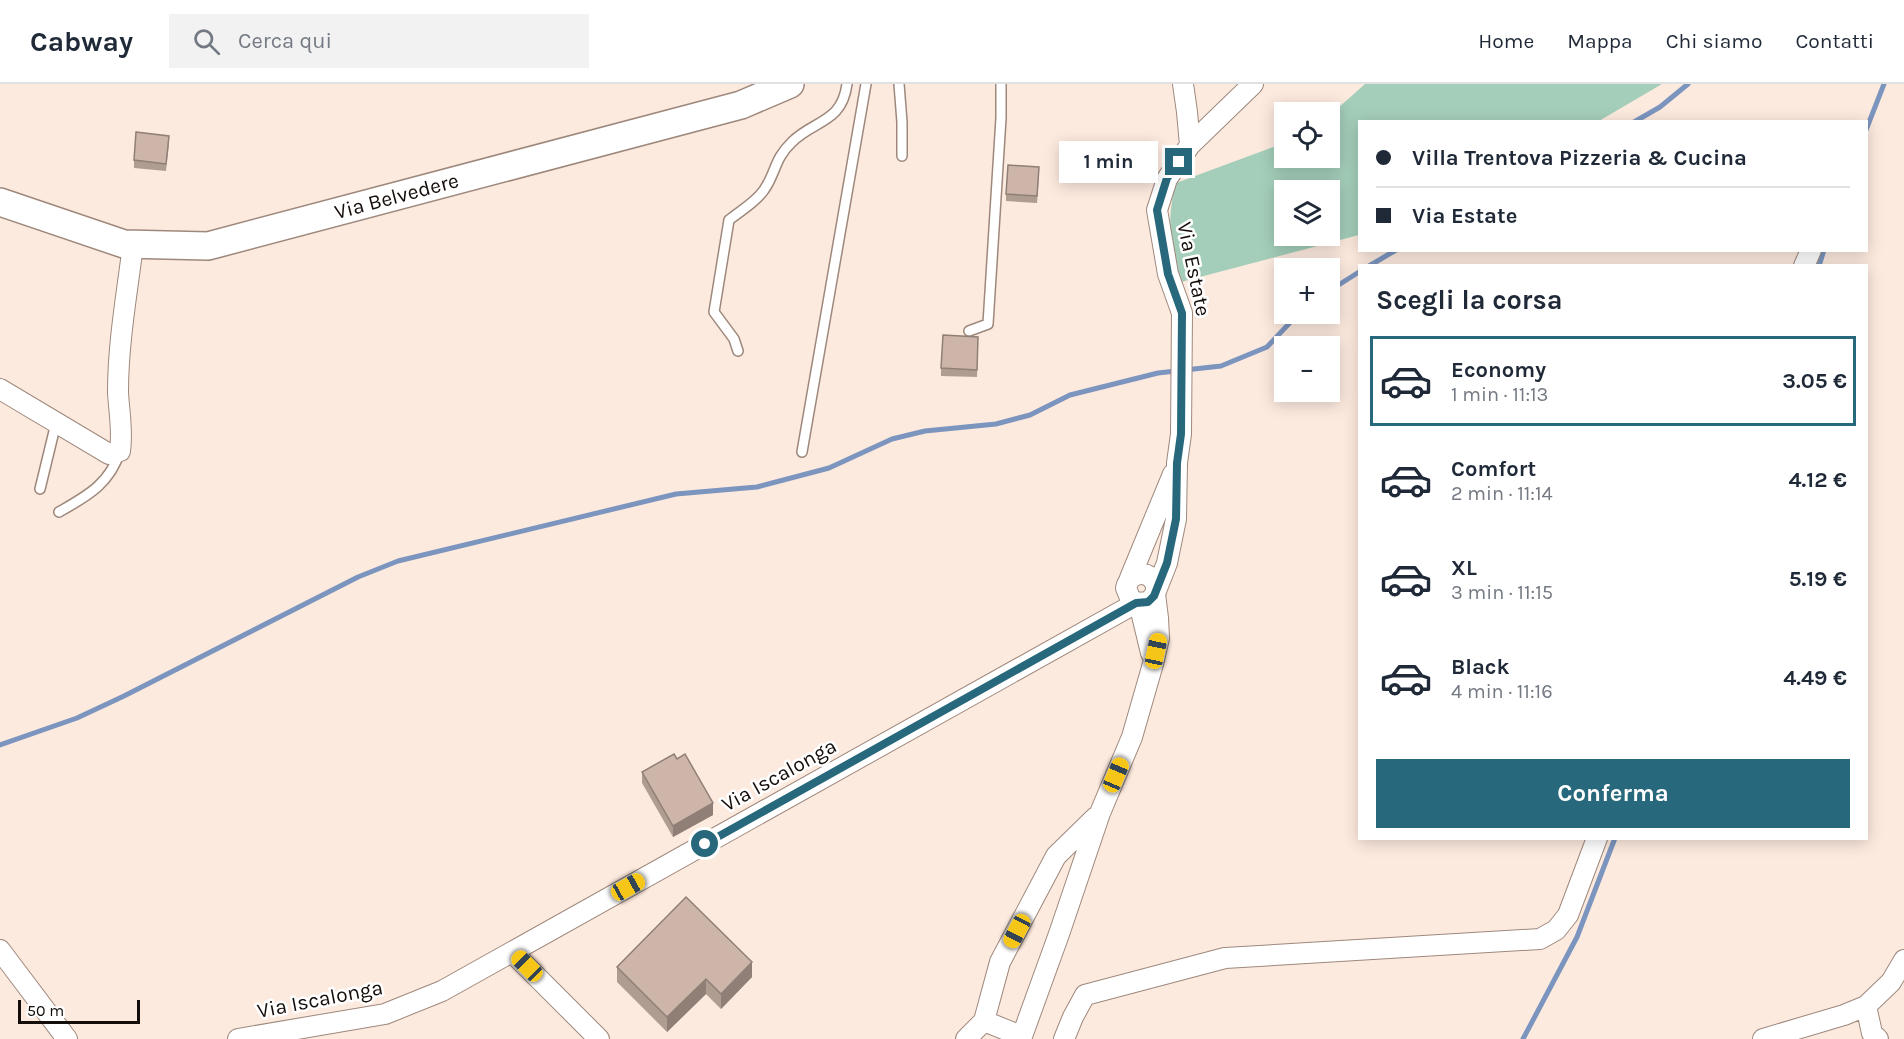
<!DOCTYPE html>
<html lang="it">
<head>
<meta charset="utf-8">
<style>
	:root { --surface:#fff; --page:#f2f2f3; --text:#1f2937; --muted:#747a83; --line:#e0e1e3; --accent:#28687c }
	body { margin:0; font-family:Karla,sans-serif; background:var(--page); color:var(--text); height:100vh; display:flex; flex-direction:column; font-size:22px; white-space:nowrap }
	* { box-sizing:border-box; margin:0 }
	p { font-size:20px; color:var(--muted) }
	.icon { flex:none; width:33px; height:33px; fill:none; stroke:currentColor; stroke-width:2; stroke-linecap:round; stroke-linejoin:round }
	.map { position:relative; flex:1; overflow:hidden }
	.drawer { position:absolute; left:1358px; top:180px; width:510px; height:576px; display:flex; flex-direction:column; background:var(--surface); border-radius:0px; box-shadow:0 3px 15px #0003 }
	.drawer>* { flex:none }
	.banner { position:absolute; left:1358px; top:36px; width:510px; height:132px; border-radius:0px; box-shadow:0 3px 15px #0003; display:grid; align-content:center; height:132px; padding:0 18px; background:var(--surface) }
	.tools { position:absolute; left:1274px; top:18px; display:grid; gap:12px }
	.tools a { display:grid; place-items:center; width:66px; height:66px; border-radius:0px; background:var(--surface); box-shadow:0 3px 15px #0003; font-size:30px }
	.scale { position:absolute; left:18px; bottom:15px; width:122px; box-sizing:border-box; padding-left:6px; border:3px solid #150d09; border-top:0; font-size:16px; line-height:21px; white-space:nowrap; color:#150d09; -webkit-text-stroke:4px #fff; paint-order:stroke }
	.end { position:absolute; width:27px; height:27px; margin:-14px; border:8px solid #28687c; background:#fff; box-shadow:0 0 0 3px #fff }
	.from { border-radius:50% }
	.bubble { position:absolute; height:42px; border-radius:0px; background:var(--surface); box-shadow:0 3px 15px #0003; font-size:20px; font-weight:700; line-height:42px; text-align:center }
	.car { position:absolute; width:18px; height:36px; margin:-18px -9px; border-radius:8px; box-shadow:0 0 4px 2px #0007; background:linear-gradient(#f5c518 24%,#345 0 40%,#f5c518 0 76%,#345 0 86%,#f5c518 0) }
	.banner b { display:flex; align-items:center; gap:21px; height:57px; font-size:22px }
	.banner b+b { border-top:2px solid var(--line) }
	.banner i { width:15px; height:15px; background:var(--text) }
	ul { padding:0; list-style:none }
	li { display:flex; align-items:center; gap:18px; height:90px; margin:0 12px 9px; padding:0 6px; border:3px solid transparent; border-radius:0px }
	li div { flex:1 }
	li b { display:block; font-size:22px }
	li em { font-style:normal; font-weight:700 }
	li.on { border-color:var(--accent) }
	li>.icon { width:54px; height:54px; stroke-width:1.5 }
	h2 { padding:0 18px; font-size:27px; line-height:72px }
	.action { display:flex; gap:12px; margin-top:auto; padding:12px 18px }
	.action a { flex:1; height:69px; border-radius:0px; background:var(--accent); color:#fff; font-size:24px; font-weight:700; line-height:69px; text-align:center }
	header { display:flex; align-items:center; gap:36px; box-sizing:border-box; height:84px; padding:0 30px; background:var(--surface); border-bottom:2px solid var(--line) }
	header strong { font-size:28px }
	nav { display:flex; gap:33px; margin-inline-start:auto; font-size:21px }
	.search { width:420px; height:54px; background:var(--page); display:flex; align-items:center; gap:15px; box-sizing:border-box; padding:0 21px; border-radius:0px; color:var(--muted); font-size:22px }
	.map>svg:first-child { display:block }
	.green { fill:#a4ceba; fill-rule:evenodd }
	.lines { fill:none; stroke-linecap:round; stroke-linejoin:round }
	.stream { stroke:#7c95bf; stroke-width:5 }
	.lane-casing { stroke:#9e887c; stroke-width:12 }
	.street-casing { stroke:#9e887c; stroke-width:22 }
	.secondary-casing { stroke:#9e887c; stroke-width:30 }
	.lane { stroke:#fff; stroke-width:9 }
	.street { stroke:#fff; stroke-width:20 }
	.secondary { stroke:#fff; stroke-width:27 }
	.wall { fill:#b09d91 }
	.shaded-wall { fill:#907f76 }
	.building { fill:#cdb6a9; stroke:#907f76; stroke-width:1.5 }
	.route { stroke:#28687c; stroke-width:8 }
	.labels { text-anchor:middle; stroke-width:5; stroke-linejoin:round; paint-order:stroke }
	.street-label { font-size:21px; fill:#150d09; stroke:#fff }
</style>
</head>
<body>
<header>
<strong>Cabway</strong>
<div class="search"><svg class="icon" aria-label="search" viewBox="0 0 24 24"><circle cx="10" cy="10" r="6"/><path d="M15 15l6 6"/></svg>Cerca qui</div>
<nav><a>Home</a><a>Mappa</a><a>Chi siamo</a><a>Contatti</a></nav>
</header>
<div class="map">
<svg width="1904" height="955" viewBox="0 0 1904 955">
	<rect width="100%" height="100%" fill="#fdeadf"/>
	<path class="green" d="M1365 0H1662L1599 37 1359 38V151L1181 198C1170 160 1166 137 1176 99L1284 59V74H1329V32ZM1284 106H1329V152H1284Z"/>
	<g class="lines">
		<path class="stream" d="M1634 38 1660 23 1688 0
			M1866 46 1884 0
			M1369 182 1396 166
			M1819 182 1824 166
			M1329 207 1359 188
			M0 661 77 634 124 612 358 493 398 477 676 410 757 403 829 384 892 355 925 347 996 340 1030 331 1070 311 1158 289 1221 282 1267 263 1298 230
			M1523 955 1577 853 1615 754"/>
		<g class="lane-casing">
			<path id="lane" d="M899 0 902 38V72
				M969 247 988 240 1001 34V0
				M738 267 734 255 714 228 729 136C740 127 756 118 764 106 776 89 774 75 792 58 814 36 842 39 847 0
				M802 368 866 0
				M40 405 56 339
				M59 428C87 412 110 400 120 367"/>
		</g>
		<g class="street-casing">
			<path id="street" d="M1183 0 1187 28 1190 61
				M1804 182 1811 166
				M0 305 109 370 120 367C123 347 119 328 118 308 118 259 127 209 133 161
				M1130 494 1173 390
				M1156 508C1158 487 1131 483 1126 504L1130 514 1136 519 1148 518 1154 512 1167 479 1176 435 1177 379 1181 350 1182 229 1168 190 1157 126 1167 95 1190 61 1253 0
				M1139 519 1151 569
				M0 866 67 955
				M512 868 599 955
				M1866 922 1872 949 1878 955
				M984 937 1021 952
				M238 955 385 930 442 907 1136 519
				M966 955 984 937 1000 878 1056 772 1096 733
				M1021 955 1059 850 1100 729 1132 653 1153 580 1159 554 1158 534 1155 510
				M1064 955 1073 933 1085 911 1225 874 1540 855 1556 846 1568 831 1597 754
				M1763 955 1844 931 1866 922 1891 898 1904 876"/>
		</g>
		<g class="secondary-casing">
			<g id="secondary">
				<path id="s1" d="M0 118 124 160 208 162 741 21 790 0"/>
			</g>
		</g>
		<use href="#lane" class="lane"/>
		<use href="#street" class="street"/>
		<use href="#secondary" class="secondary"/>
	</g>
	<path class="wall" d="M169 60 166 87 134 84V76Z
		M1039 91 1037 119 1006 117V110Z
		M978 253 977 293 941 292V284Z
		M677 675 713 731 673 753 642 699V688Z
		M617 883 752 893 721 925 706 910 667 948 617 898Z"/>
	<path class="shaded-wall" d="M713 719V731L673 753V742Z
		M752 878V893L721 925V910Z
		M706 895V910L667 948V933Z"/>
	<path class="building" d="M136 48 169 52 166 80 134 76Z
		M1008 81 1039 83 1037 112 1006 110Z
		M943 251 978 253 977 286 941 284Z
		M674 670 677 675 685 670 713 719 673 742 642 688Z
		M686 813 752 878 721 910 706 895 667 933 617 883Z"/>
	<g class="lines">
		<path class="route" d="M705 760 1136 519 1148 518 1154 512 1167 479 1176 435 1177 379 1181 350 1182 229 1168 190 1157 126 1167 94 1179 78"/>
	</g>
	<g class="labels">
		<g class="street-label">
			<text dy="7" stroke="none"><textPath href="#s1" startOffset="410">Via Belvedere</textPath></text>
			<text transform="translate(1194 185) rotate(78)" y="7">Via Estate</text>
			<text transform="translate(779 691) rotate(-29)" y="7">Via Iscalonga</text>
			<text transform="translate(320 915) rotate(-11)" y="7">Via Iscalonga</text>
		</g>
	</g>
</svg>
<div class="tools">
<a><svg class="icon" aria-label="locate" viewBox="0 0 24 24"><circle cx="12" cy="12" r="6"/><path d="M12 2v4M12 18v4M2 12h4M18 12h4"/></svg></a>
<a><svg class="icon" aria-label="layers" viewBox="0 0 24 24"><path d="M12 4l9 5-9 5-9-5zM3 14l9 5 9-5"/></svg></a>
<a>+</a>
<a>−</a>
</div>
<div class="scale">50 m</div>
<i class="end from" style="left:705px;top:760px"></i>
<i class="end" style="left:1179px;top:78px"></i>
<div class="bubble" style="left:1059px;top:57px;width:99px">1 min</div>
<i class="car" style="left:1156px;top:567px;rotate:12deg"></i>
<i class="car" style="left:1116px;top:691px;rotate:23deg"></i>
<i class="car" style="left:628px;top:803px;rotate:61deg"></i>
<i class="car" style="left:1017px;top:847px;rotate:208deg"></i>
<i class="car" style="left:527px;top:882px;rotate:315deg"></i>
<div class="banner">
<b><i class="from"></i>Villa Trentova Pizzeria &amp; Cucina</b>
<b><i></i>Via Estate</b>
</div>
<section class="drawer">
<h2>Scegli la corsa</h2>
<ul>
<li class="on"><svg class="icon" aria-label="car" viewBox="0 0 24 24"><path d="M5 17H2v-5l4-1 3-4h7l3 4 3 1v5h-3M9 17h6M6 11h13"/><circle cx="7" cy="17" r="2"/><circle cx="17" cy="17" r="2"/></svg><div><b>Economy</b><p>1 min · 11:13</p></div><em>3.05 €</em></li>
<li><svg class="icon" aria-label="car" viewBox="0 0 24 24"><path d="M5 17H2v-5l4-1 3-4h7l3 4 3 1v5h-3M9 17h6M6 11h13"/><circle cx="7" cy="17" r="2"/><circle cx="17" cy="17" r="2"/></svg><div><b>Comfort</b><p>2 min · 11:14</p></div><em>4.12 €</em></li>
<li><svg class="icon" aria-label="car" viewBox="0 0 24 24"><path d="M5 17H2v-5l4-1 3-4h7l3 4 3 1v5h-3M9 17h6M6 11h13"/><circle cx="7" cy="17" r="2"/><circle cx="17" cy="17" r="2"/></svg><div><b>XL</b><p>3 min · 11:15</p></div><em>5.19 €</em></li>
<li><svg class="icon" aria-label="car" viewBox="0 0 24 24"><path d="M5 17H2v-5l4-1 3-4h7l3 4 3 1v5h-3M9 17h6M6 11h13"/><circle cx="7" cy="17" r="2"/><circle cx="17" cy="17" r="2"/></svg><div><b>Black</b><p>4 min · 11:16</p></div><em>4.49 €</em></li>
</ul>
<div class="action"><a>Conferma</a></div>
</section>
</div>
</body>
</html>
